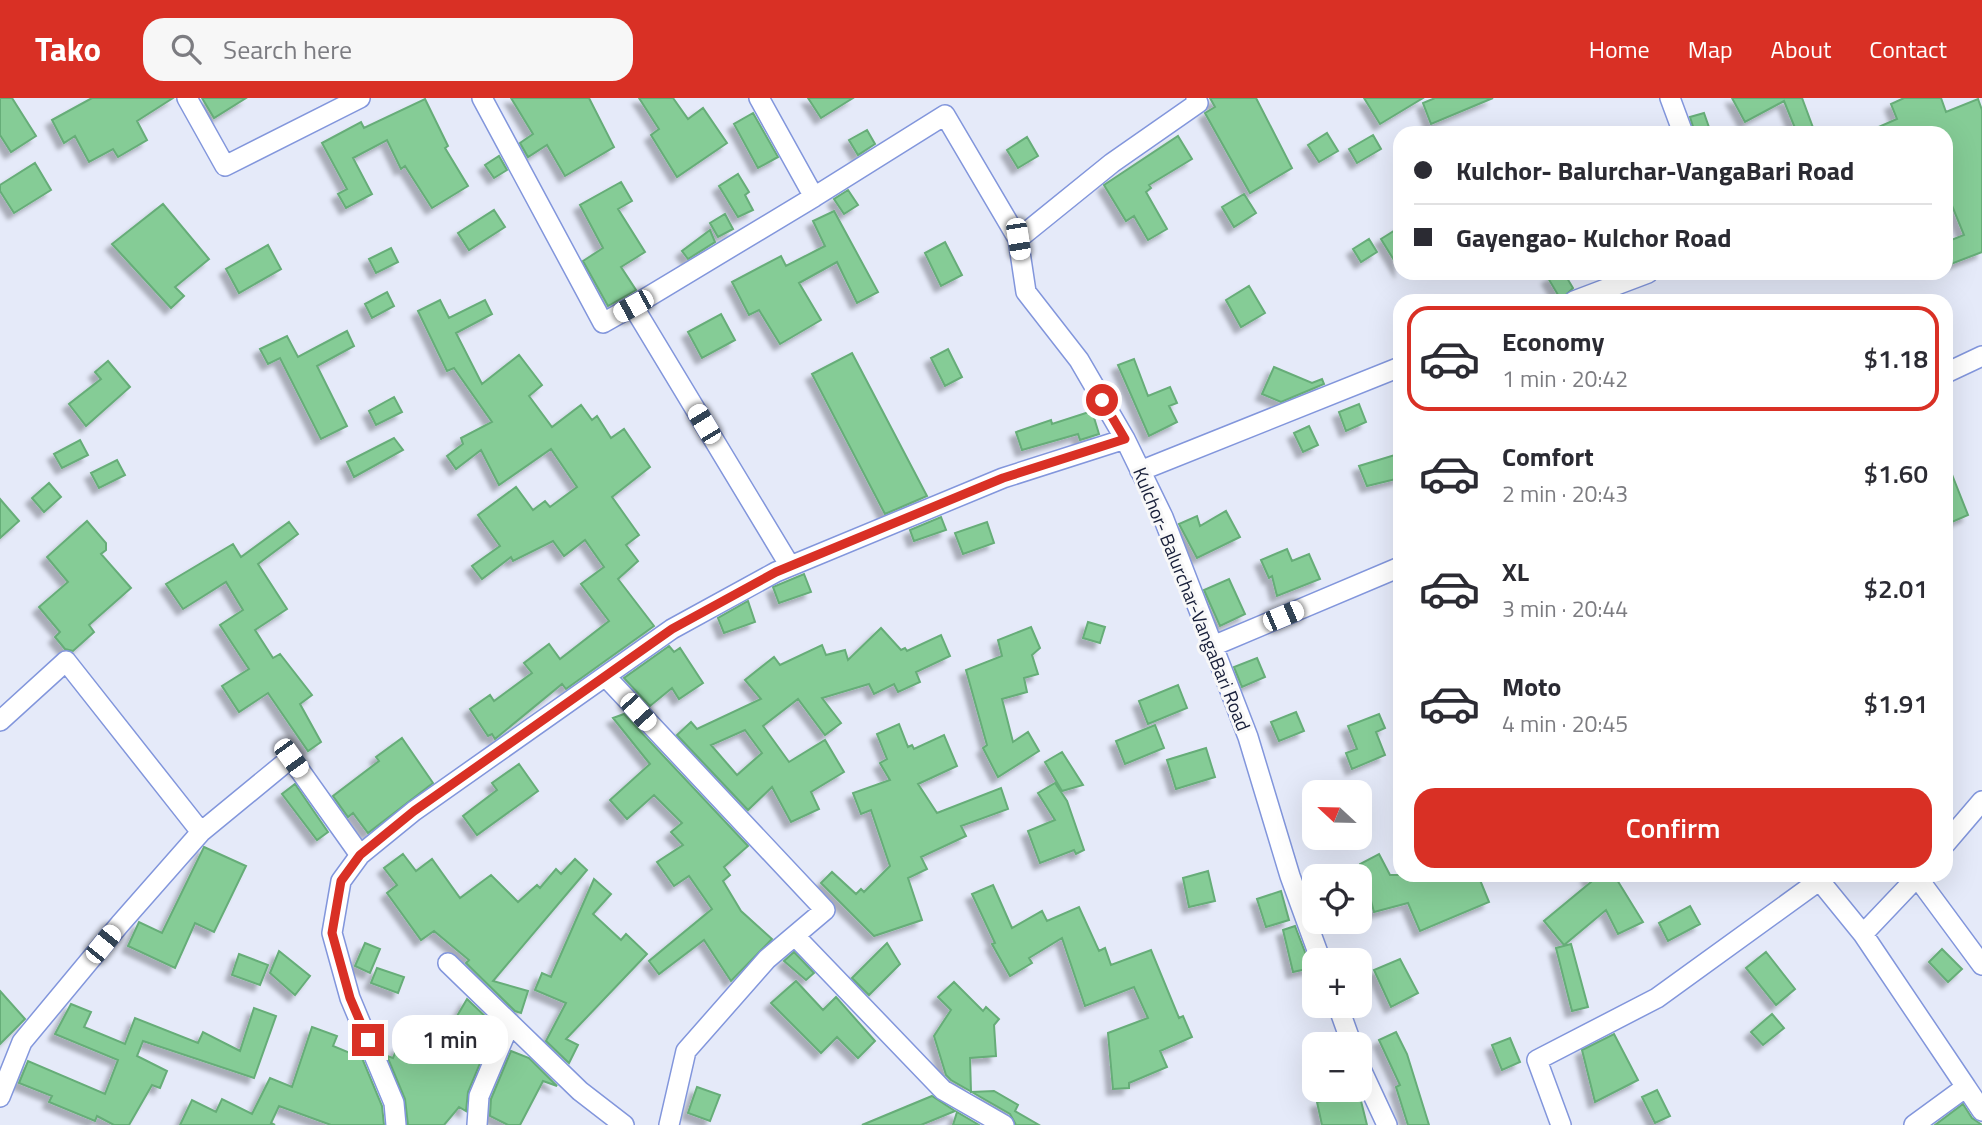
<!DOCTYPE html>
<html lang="en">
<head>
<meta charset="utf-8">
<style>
	:root { --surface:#fff; --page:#f7f7f7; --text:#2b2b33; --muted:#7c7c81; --line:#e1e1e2; --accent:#d93025 }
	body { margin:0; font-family:"Titillium Web",sans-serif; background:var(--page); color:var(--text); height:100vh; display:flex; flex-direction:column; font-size:26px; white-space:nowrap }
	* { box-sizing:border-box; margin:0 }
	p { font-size:23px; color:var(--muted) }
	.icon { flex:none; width:38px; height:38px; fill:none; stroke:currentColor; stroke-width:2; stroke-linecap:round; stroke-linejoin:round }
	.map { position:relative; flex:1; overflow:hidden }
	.drawer { position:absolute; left:1393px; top:196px; width:560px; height:588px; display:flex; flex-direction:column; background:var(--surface); border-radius:21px; box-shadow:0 7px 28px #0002 }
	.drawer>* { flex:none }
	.guide { position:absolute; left:1393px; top:28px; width:560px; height:154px; border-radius:21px; box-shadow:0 7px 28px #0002; display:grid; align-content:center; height:154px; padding:0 21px; background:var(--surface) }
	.needle { width:46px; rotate:292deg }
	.tools { position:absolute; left:1302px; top:682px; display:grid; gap:14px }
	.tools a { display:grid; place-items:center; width:70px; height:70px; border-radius:14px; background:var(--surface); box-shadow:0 7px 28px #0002; font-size:35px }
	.end { position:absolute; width:32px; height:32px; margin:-16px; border:9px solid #d93025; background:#fff; box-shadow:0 0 0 4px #fff }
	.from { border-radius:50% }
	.bubble { position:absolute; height:49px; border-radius:21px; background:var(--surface); box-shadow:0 7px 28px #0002; font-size:23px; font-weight:600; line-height:49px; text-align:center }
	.car { position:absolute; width:21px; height:42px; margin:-21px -10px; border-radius:9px; box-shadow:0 0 5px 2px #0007; background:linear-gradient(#fff 24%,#345 0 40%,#fff 0 76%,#345 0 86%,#fff 0) }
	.guide b { display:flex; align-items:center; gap:24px; height:66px; font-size:26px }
	.guide b+b { border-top:2px solid var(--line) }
	.guide i { width:18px; height:18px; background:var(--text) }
	ul { padding:12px 0 0; list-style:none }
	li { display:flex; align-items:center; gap:21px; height:105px; margin:0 14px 10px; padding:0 7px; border:4px solid transparent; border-radius:21px }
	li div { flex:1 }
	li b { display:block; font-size:26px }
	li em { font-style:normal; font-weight:600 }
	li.selected { border-color:var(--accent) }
	li>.icon { width:63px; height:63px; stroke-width:1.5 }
	.button { display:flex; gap:14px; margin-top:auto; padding:14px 21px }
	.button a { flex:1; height:80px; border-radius:21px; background:var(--accent); color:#fff; font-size:28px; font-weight:600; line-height:80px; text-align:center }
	header { display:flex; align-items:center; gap:42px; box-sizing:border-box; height:98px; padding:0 35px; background:var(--accent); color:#fff }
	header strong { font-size:33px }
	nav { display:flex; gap:38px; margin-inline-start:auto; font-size:24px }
	.search { width:490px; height:63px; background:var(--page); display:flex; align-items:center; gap:18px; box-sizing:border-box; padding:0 24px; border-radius:21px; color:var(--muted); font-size:26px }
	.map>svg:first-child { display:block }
	.building { fill:#85cc96; stroke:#66ad78; stroke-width:2; fill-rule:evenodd; filter:url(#shadow) }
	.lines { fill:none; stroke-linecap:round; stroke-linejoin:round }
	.minor-casing { stroke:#8296dc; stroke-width:22 }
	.minor { stroke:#fff; stroke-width:19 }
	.route { stroke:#d93025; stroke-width:9 }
	.labels { text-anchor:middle; stroke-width:6; stroke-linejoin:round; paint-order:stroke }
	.street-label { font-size:19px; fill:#171e39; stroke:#f8f8f8 }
</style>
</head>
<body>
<header>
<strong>Tako</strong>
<div class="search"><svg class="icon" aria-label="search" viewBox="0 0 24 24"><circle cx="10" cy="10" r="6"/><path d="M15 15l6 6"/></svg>Search here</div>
<nav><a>Home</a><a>Map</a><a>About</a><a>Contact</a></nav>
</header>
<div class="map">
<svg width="1982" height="1027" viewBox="0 0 1982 1027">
	<defs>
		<filter id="shadow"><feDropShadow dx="-6" dy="6" stdDeviation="2" flood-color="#0004"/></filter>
	</defs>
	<rect width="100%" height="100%" fill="#e5eaf9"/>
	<path class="building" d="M0 0H12L36 38 11 54 0 37Z
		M92 0H173L137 23 147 42 118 59 113 51 89 64 75 38 64 45 52 22Z
		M202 0H246L214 20Z
		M511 0H589L614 49 565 78 547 47 528 59 520 45 533 36Z
		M639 0H673L688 21 703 10 727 45 677 79 651 37 659 31Z
		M808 0H853L821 20Z
		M1210 0H1256L1292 70 1250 95 1205 15 1215 9Z
		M1364 0H1423L1380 26Z
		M1435 0H1493L1431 26 1423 5Z
		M1732 0H1802L1815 35H1797L1784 3 1745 24Z
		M1904 0H1941L1946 14 1978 1 1982 12V154L1951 166 1946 144 1964 137 1946 93V35H1865L1897 21 1891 6Z
		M425 1 448 48 445 50 468 88 432 110 405 68 401 71 387 42 353 60 372 96 346 110 338 96 347 91 322 45 361 24 364 30Z
		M753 15 778 59 758 70 734 26Z
		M1704 15 1711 35H1695L1690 19Z
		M867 32 875 46 858 57 849 42Z
		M1327 35 1338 53 1319 64 1308 47Z
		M1373 37 1381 51 1357 65 1349 51Z
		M1178 38 1192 61 1149 87 1151 90 1146 94 1167 131 1148 142 1134 118 1126 123 1104 87Z
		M1027 39 1038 58 1018 70 1007 52Z
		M499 58 507 72 494 80 485 67Z
		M35 65 51 92 14 115 0 93V87Z
		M738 76 749 94 745 97 753 112 738 119 719 88Z
		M621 84 632 103 618 111 645 154 621 169 636 192 608 208 583 163 603 150 580 107Z
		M848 92 858 107 844 116 834 101Z
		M1244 96 1256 115 1234 129 1222 109Z
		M163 106 209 161 175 189 184 198 171 210 112 146Z
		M494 112 505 129 469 152 458 135Z
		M834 113 878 194 857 205 837 164 799 185 821 222 780 246 759 212 749 217 732 184 781 158 786 168 825 148 813 123Z
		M725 116 733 131 718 139 710 125Z
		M1400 129V172L1381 141Z
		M710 132 715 144 688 161 682 153Z
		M1369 141 1377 154 1361 164 1353 151Z
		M945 144 962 177 941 188 925 155Z
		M268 147 281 171 239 195 226 171Z
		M391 150 398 164 376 175 369 161Z
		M1557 175H1564L1573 190 1561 202 1548 180Z
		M1249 188 1265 215 1241 229 1226 202Z
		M387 194 394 208 372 220 365 206Z
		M440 202 449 220 485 202 492 216 456 235 482 286 519 257 542 287 529 298 552 329 581 307 592 322 597 318 611 340 624 331 650 369 612 399 639 437 626 447 638 463 618 481 654 528 566 591 562 586 495 641 492 636 488 638 470 611 490 597 494 603 532 575 524 565 549 546 560 561 609 523 581 486 604 469 585 442 564 458 553 443 513 463 511 459 482 481 472 468 500 448 478 417 516 389 533 412 545 403 550 409 577 389 551 351 499 387 481 352 456 371 447 358 463 346 461 340 492 324 454 270 447 273 418 213Z
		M721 216 735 242 702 260 688 234Z
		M347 233 354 248 317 268 347 328 321 341 280 260 268 266 260 251 287 238 298 259Z
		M948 251 962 279 945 288 931 260Z
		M852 255 927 398 885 416 812 276Z
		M1134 261 1148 298 1170 289 1177 305 1169 308 1177 324 1149 338 1118 267Z
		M108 263 130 289 86 328 69 306 101 281 95 274Z
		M1274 269 1312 285 1322 281 1324 286 1281 304 1262 296Z
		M394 299 402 314 376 327 369 313Z
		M1359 306 1366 324 1346 333 1339 314Z
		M1092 313 1099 336 1080 342 1078 336 1022 352 1016 334 1051 322 1052 326Z
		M1309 328 1318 347 1303 354 1294 335Z
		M394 340 403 352 354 379 347 364Z
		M80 342 88 357 62 370 54 356Z
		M1398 356 1400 380 1367 388 1359 368Z
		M117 362 125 377 99 390 91 375Z
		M1947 364 1968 417 1952 424 1946 411Z
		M49 385 61 399 44 414 32 400Z
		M0 401 19 423 0 440Z
		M1226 413 1240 439 1197 460 1179 426 1197 418 1200 428Z
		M941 419 946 432 914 443 910 432Z
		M87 423 106 445V452L101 456 131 490 89 527 94 534 73 553 65 551 55 539 60 534 39 509 68 484 47 459Z
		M289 424 298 436 258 466 287 511 255 532 273 560 280 556 312 597 300 606 321 644 308 653 268 595 239 614 222 588 249 571 220 527 243 512 226 484 183 511 166 486 233 446 241 459Z
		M987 424 994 445 963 456 955 435Z
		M1287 451 1292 463 1309 456 1320 481 1277 498 1272 478 1269 480 1261 462Z
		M804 476 811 494 779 505 773 489Z
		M1229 481 1245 516 1220 528 1204 492Z
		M748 503 755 524 724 535 718 520Z
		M1088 524 1105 529 1100 545 1083 540Z
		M1031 529 1040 550 1032 557 1038 576 1024 580 1027 594 1002 601 1013 644 1028 634 1039 653 998 679 983 650 987 647 966 572 1002 558 998 542Z
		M881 530 901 552 905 550 907 553 941 537 950 558 916 574 920 584 898 594 894 586 874 596 869 586 822 600 841 625 825 637 798 601 763 628 789 664 825 642 844 674 811 694 819 711 791 724 772 689 748 712 677 637 691 624 697 631 761 601 745 582 774 559 780 567 822 547 826 557 845 552 848 562ZM745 632 762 655 737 677 711 647Z
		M669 548 674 554 680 550 703 585 679 601 672 590 650 608 624 580Z
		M1257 560 1265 579 1242 589 1234 569Z
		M1178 587 1187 610 1148 626 1139 603Z
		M1296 614 1304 633 1279 643 1271 624Z
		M624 616 748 748 724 769 730 777 723 783 741 813 772 841 731 883 704 842 659 876 649 863 712 811 689 778 674 788 657 764 683 747 671 734 682 725 654 697 627 721 610 702 650 666 613 620Z
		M1379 616 1385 630 1376 634 1385 657 1352 671 1346 655 1357 651 1348 628Z
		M899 626 908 649 912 647 914 651 944 637 957 668 918 686 937 715 1001 690 1008 711 961 728 966 738 921 759 927 771 908 780 922 822 874 838 821 785 832 774 856 796 861 791 864 794 890 768 871 712 861 716 853 695 890 682 880 665 887 661 877 636Z
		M1155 627 1164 650 1125 666 1116 643Z
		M402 640 433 685 368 735 353 715 348 719 333 698 379 663 376 659Z
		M1206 650 1215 679 1176 691 1167 662Z
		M1062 654 1083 687 1062 693 1045 664Z
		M519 666 538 693 477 737 463 718 497 692 492 685Z
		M1055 685 1067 703 1084 752 1076 756 1074 752 1040 765 1028 733 1055 722 1038 695Z
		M295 686 328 734 317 742 282 696Z
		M204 749 246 768 214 834 195 825 175 870 128 848 139 824 162 835Z
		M403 756 416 773 432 761 460 800 491 777 518 804 537 787 540 790 556 771 561 776 575 761 587 772 493 883 528 893 521 915 515 913 466 865 469 862 434 833 421 842 387 795 397 787 384 770Z
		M1379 756 1390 777H1478L1489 804 1420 833 1408 805 1374 814 1366 784 1360 787V766Z
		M1208 773 1215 803 1189 809 1183 780Z
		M1587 777H1614L1643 824 1618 836 1606 812 1564 847 1544 823 1591 784Z
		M594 781 611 796 593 816 621 842 626 836 647 856 566 941 578 947 569 965 546 943 566 905 535 892 542 875 551 879Z
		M993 787 1012 830 1042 813 1047 823 1079 809 1099 853 1105 850 1111 867 1151 852 1179 920 1183 918 1192 939 1160 953 1167 969 1129 985V990L1113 991 1108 935 1148 920 1134 889 1085 908 1062 840 1029 860 1032 865 1010 878 992 846 995 845 972 796Z
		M1281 793 1289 822 1266 829 1257 801Z
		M1690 808 1700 826 1668 843 1659 825Z
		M1295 828 1311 870 1293 874 1283 832Z
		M365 845 380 851 370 875 355 868Z
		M887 845 900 866 869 897 852 880Z
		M1571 846 1588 909 1572 913 1556 850Z
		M1942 851 1962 871 1948 884 1929 864Z
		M279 853 310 878 295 897 270 875Z
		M794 854 814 875 806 882 784 863Z
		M1766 854 1795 891 1776 907 1746 870Z
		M239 856 268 867 260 887 232 877Z
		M1400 861 1418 895 1391 909 1374 872Z
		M377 870 404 879 398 895 371 885Z
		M796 883 823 912 836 899 875 943 858 960 837 939 821 955 771 905Z
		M954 884 983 913 986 909 999 921 994 927 996 958 970 960 971 994 994 993 1018 1007 1015 1013 1039 1027H1016L1010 1016 951 982 946 977 934 938 951 912 938 899Z
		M0 893 25 921 0 946Z
		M467 901 488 921 477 940 489 944 468 994 466 1013 459 1009 444 1027H408L405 1001 387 958 393 960 398 948 422 958 439 924 450 930Z
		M71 906 91 914 84 929 125 946 135 920 198 945 203 934 240 953 254 910 276 918 254 980 143 943 137 958 167 973 160 990 152 987 129 1027H114L97 1018 95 1023 49 1004 52 998 19 985 28 963 105 996 118 962 55 936Z
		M1772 916 1784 930 1763 947 1751 934Z
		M312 929 337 938 333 948 362 960 382 1008 384 1027H331L279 1008 271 1025 275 1027H180L192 1002 216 1014 222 1001 252 1016 270 980 292 989Z
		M1396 934 1407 956 1429 1027H1408L1396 989 1400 987 1379 942Z
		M1614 936 1638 982 1595 1004 1582 952Z
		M1510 940 1520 964 1502 972 1492 947Z
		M511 953 529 960 557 988 543 983 520 1027H508L490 1018 491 1001Z
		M697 989 720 997 710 1023 688 1015Z
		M1657 992 1670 1018 1655 1025 1642 999Z
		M1359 995 1367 1027H1322L1317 1004Z
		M932 998 955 1013 921 1027H862Z
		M1963 1006 1972 1020 1982 1027H1935Z
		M957 1014 979 1027H953Z"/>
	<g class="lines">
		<g class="minor-casing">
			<path id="minor" d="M187 0 225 68 360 0
				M482 0 603 225 633 208
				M759 0 814 99 945 17 1018 141
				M1196 0 1198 5 1112 65 1018 141 1026 194 1079 262 1125 341 1163 419 1248 639 1290 778 1321 863
				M1670 0 1683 35
				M1574 203 1648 175
				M1946 275 1982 258
				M1140 373 1400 269
				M790 468 633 208 814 99
				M1213 548 1400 469
				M606 579 825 812 767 861 686 953 669 1027
				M0 623 66 563 201 734
				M1946 745 1982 703
				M1815 777 1863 836 1919 777
				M1917 779 1982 867
				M1863 836 1966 989 1914 1027
				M795 838 943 992 1004 1027
				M448 865 580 993 624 1027
				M1338 908 1352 947
				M1360 969 1387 1027
				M1966 989 1982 1013
				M0 999 22 944 120 826 201 734 291 660 360 757
				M396 1027 394 1005 350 900 332 835 341 783 360 757 414 713 672 531 776 474 1003 380 1125 341
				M477 1027 479 998 510 925
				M1561 1027 1537 962 1657 900 1820 782"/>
		</g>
		<use href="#minor" class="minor"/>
	</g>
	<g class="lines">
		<path class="route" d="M368 942 350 900 332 835 341 783 360 757 414 713 672 531 776 474 1003 380 1125 341 1102 302"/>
	</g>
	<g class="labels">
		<g class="street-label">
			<text transform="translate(1192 501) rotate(68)" y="7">Kulchor- Balurchar-VangaBari Road</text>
		</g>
	</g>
</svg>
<div class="tools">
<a><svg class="needle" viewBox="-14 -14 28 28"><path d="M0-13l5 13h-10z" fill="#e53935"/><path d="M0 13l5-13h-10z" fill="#7c7c81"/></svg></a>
<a><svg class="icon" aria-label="locate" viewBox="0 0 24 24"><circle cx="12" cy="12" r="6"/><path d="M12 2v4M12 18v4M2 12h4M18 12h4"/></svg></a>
<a>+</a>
<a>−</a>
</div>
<i class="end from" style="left:1102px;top:302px"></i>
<i class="end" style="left:368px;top:942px"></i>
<div class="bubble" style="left:392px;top:917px;width:116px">1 min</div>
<i class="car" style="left:1018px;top:141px;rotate:171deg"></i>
<i class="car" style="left:633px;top:208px;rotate:241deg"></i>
<i class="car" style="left:704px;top:326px;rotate:329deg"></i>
<i class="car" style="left:1283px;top:518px;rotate:67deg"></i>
<i class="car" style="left:638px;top:614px;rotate:138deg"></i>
<i class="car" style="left:291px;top:660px;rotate:144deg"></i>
<i class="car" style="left:103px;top:846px;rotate:39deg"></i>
<div class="guide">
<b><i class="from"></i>Kulchor- Balurchar-VangaBari Road</b>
<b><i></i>Gayengao- Kulchor Road</b>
</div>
<section class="drawer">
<ul>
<li class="selected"><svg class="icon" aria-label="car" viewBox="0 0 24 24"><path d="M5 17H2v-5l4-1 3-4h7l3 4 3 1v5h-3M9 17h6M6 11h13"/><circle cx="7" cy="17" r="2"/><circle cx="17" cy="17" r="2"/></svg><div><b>Economy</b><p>1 min · 20:42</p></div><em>$1.18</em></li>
<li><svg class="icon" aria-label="car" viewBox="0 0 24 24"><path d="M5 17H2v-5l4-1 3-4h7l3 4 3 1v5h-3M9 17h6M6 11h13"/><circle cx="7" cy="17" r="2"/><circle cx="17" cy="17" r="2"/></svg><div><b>Comfort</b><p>2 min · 20:43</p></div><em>$1.60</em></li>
<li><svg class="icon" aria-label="car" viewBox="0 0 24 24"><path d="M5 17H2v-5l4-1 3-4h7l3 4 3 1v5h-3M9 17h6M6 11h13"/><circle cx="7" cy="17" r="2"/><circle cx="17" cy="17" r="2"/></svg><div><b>XL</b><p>3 min · 20:44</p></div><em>$2.01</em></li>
<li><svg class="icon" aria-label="car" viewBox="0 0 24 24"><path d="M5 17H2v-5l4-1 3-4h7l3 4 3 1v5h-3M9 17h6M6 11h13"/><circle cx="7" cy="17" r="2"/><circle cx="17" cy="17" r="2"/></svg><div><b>Moto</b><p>4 min · 20:45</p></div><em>$1.91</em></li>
</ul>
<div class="button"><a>Confirm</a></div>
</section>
</div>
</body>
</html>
